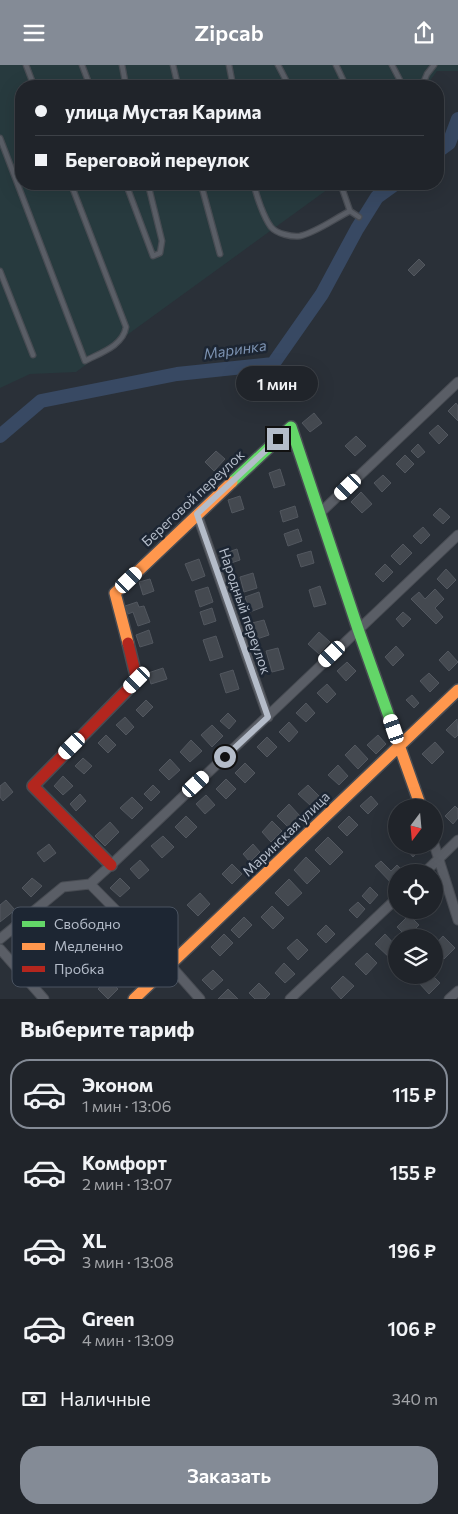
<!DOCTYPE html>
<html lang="ru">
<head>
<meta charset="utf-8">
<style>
	:root { --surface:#20242a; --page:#282c32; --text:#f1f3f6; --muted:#a2a4a8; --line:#3d4147; --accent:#848b96 }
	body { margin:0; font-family:Commissioner,sans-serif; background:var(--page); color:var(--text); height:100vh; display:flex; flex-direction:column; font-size:19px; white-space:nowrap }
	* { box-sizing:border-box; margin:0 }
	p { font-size:16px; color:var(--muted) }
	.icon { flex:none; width:28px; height:28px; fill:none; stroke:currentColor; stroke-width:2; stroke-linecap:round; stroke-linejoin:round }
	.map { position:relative; height:934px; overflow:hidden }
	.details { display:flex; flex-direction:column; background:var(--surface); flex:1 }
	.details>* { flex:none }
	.hud { position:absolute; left:15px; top:15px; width:429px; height:110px; border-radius:20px; box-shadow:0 5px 20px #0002,0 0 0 1px var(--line); display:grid; align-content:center; height:110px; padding:0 20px; background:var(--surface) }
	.needle { width:32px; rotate:196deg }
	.controls { position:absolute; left:388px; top:734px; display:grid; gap:10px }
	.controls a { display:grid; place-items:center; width:55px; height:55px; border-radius:50%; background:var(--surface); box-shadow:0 5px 20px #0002,0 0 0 1px var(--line); font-size:25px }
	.end { position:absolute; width:22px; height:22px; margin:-11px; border:6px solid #b4bcc9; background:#111; box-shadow:0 0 0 2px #111 }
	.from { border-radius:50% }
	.bubble { position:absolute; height:35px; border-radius:18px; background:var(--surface); box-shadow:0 5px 20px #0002,0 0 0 1px var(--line); font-size:16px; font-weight:600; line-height:35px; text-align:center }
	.car { position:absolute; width:15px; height:30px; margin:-15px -8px; border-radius:6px; box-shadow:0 0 4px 1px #0007; background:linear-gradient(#fff 24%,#345 0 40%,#fff 0 76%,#345 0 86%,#fff 0) }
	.hud b { display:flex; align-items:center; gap:18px; height:48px; font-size:19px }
	.hud b+b { border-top:1px solid var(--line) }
	.hud i { width:12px; height:12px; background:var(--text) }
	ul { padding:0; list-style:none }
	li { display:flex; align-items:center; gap:15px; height:70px; margin:0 10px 8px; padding:0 10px; border:2px solid transparent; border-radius:20px }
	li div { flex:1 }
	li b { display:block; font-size:19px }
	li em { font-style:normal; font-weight:600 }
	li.on { border-color:var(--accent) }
	li>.icon { width:45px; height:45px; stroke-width:1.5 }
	h2 { padding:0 20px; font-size:22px; line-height:60px }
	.pay { display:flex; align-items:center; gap:12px; height:55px; padding:0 20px; font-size:19px }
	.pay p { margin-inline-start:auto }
	.primary-button { display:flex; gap:10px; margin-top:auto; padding:10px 20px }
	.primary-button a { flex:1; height:58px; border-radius:20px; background:var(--accent); color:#fff; font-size:20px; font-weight:600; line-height:58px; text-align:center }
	header { display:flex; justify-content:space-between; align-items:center; height:65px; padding:0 20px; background:var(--accent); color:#fff; font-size:22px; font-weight:600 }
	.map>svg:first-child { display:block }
	.green { fill:#273a3e }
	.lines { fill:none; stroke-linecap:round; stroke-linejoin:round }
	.river { stroke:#384963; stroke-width:14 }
	.building { fill:#444950; stroke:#52575f }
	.lane-casing { stroke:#484c53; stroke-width:7 }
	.street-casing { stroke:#484c53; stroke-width:11 }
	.fast-casing { stroke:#484c53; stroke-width:14 }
	.slow-casing { stroke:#484c53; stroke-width:14 }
	.jam-casing { stroke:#484c53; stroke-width:14 }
	.lane { stroke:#5a5e66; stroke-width:4.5 }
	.street { stroke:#5a5e66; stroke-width:9 }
	.fast { stroke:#63d668; stroke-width:11 }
	.slow { stroke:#ff974d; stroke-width:11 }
	.jam { stroke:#b3261e; stroke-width:11 }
	.route { stroke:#b4bcc9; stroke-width:6 }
	.labels { text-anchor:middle; stroke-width:5; stroke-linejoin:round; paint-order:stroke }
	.street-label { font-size:14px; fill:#b4bcc9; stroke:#1d2633 }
	.water-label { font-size:15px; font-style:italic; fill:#7c92b1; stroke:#1d2633 }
	.key { fill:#1d2633; stroke:#4a5360; stroke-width:1 }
	.key-label { font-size:14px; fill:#b4bcc9 }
</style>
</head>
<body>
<header><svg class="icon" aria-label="menu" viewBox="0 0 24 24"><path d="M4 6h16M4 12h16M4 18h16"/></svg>Zipcab<svg class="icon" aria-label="share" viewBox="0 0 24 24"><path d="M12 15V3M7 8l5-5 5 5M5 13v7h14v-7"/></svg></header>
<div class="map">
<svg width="458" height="934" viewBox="0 0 458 934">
	<rect width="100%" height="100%" fill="#2a3038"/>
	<path class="green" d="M0 0H458V6H437L426 21H21V119H335L76 307 30 309 0 323Z"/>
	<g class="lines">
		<path class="river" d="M438 86 449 78 458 54
			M0 371 41 336 177 309 273 299 322 229 357 164 377 132 395 119"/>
	</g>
	<path class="building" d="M419 194 425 200 414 211 408 205Z
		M456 338 458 341V356L448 346Z
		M314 348 322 358 310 367 302 358Z
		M438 360 448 370 439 379 429 368Z
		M356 371 366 381 355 391 345 381Z
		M418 379 425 387 418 393 411 386Z
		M216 386 225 394 214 406 205 397Z
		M405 390 414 399 405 408 396 399Z
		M280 404 285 420 274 423 269 408Z
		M383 410 391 418 382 427 374 418Z
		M361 427 372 439 362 448 351 437Z
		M240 431 244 444 232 448 228 435Z
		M295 441 298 452 283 457 280 446Z
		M440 443 450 452 443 459 433 450Z
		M423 462 430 470 421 479 413 471Z
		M298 464 302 476 288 481 284 469Z
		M403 479 412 488 400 500 391 491Z
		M237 484 240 495 228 499 225 488Z
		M311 486 314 498 301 502 297 490Z
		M199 494 205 511 192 516 185 499Z
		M385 499 393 507 383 517 375 509Z
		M446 504 456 515 447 524 437 514Z
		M253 508 257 523 244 527 240 512Z
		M150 514 154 526 143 530 139 517Z
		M320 521 326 539 314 542 309 525Z
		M208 522 213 537 200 542 195 526Z
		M435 524 444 534 435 543 443 552 436 559 411 534 419 527 425 534Z
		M259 527 263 542 250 547 245 532Z
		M137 537 139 542 144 541 150 557 138 561 133 547 128 549 125 541Z
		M212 543 216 556 204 560 200 547Z
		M403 547 411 554 403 562 396 554Z
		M264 555 269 570 257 574 252 558Z
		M149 565 153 578 140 582 136 570Z
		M319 567 330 577 319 589 308 579Z
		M216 571 223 592 210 596 203 575Z
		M396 581 404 590 393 601 385 592Z
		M278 583 284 604 272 607 266 586Z
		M448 586 458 597 449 606 439 595Z
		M347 597 356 606 346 616 337 606Z
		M163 603 167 614 151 619 148 608Z
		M233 605 239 624 226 628 220 609Z
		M429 608 439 618 430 627 420 616Z
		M327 619 336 629 327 638 317 628Z
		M412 630 419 638 414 643 406 635Z
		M146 635 153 642 143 652 136 645Z
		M306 638 315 648 306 657 296 648Z
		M228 648 236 656 229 664 220 656Z
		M125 652 134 662 126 670 116 660Z
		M457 654 458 670 455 673 446 665Z
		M289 657 298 667 289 677 279 667Z
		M212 660 223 671 212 682 201 670Z
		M106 670 116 680 108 688 98 678Z
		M378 670 386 679 376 689 367 680Z
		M267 672 277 682 267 692 257 682Z
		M191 675 202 686 190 697 180 687Z
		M435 677 444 687 432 699 422 689Z
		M355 680 368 694 358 704 345 690Z
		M83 693 92 701 84 709 75 701Z
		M170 694 180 705 169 715 159 705Z
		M245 698 255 708 245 718 235 708Z
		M338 700 348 711 339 720 328 710Z
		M63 711 73 721 63 730 54 721Z
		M226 714 236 724 226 734 216 724Z
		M5 717 13 727 3 736 0 732V721Z
		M153 720 160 727 151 736 144 729Z
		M308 720 320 732 311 741 298 729Z
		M80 729 86 736 76 746 70 739Z
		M206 730 215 740 205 749 196 739Z
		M371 731 378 739 368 749 360 741Z
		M132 732 143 743 132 754 120 743Z
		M289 739 300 751 289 763 277 751Z
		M455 741 458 744V753L453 759 445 751Z
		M186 751 197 762 186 773 175 762Z
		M349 751 358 760 347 771 338 762Z
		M272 756 282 766 271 777 262 767Z
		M110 757 119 767 105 781 95 771Z
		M163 771 174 782 162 793 151 781Z
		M328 772 343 787 330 800 315 785Z
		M49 779 56 788 44 797 37 788Z
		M253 779 260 787 250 797 243 789Z
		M403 780H420L422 782 413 792Z
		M306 792 320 806 307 819 294 805Z
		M140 795 149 805 139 814 130 804Z
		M381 796 391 806 397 800 405 808H396V823L375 801Z
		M232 799 242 809 232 819 222 809Z
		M32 813 42 821 31 832 22 823Z
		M120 813 130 823 120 832 110 823Z
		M289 814 302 828 288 841 275 828Z
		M370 822 378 830 370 839 362 831Z
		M200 828 210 839 198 851 187 840Z
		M6 835 15 845 0 857V840Z
		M358 837 365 844 357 853 349 845Z
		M272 841 284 853 273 864 261 852Z
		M409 850 419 860 407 872 397 862Z
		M244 852 252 860 239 873 231 865Z
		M326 860 335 869 326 878 317 869Z
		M224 869 233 878 220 891 211 882Z
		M385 869 396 881V889L391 894 375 879Z
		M443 871 455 883 444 894 434 883V881Z
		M297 874 308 885 298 895 287 883Z
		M367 888 377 898 366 910 355 899Z
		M284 898 295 909 285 918 275 908Z
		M213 905 223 915 212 925 202 915Z
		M427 910H432L440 918 429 929 419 918Z
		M343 911 354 921 341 934 331 923Z
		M108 914 118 924 108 934 98 924Z
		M259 918 270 929 265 934H255L249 928Z
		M228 924 238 934H218Z"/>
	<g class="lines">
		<g class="lane-casing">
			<path id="lane" d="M26 0 34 21
				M82 0 90 21
				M122 0 126 21
				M173 0 178 21
				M229 0 233 21
				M278 0 289 21
				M336 0 346 21
				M392 0 403 21
				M422 21 427 9 434 0
				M0 73 85 296C100 288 123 281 126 262L71 119
				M126 119 153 191 160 188 162 176 148 119
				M201 119 220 189
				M254 119C256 130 264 153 271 162 277 169 292 172 300 171 317 167 334 154 350 146
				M345 119 342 123 350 146 359 152
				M0 206 33 290"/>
		</g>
		<g class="street-casing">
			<path id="street" d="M320 448 458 317
				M197 449 268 652
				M434 779 458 855
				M424 808 458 775
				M90 819 170 900 200 934
				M0 874 63 822 90 819 111 800 458 470
				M0 884 44 934
				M290 934 396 834
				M449 934 458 926"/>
		</g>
		<g class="fast-casing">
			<path id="fast" d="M232 417 291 362 358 564 393 663"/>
		</g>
		<g class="slow-casing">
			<path id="slow" d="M128 578 115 528 232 417
				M393 663 421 742
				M134 934 458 625"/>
		</g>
		<g class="jam-casing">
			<path id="jam" d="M111 800 33 721 137 615 128 578"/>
		</g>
		<use href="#lane" class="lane"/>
		<use href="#street" class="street"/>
		<use href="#fast" class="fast"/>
		<use href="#slow" class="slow"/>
		<use href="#jam" class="jam"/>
	</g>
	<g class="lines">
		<path class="route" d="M225 692 268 652 197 449 278 374"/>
	</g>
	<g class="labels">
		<g class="street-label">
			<text transform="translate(193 433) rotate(-43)" y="5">Береговой переулок</text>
			<text transform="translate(245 546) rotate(71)" y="5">Народный переулок</text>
			<text transform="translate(286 769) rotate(-44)" y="5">Маринская улица</text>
		</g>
		<g class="water-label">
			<text transform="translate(235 285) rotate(-8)" y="5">Маринка</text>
		</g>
	</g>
	<rect x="12" y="842" width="166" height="80" rx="8" class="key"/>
	<rect x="22" y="856" width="23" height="6" fill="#63d668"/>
	<rect x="22" y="878" width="23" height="7" fill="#ff974d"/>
	<rect x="22" y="901" width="23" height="6" fill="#b3261e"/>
	<g class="key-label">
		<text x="54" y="864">Свободно</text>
		<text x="54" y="886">Медленно</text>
		<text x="54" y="909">Пробка</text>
	</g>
</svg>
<div class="controls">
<a><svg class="needle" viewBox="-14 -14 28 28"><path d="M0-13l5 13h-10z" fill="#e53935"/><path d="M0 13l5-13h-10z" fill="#a2a4a8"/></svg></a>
<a><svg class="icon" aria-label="locate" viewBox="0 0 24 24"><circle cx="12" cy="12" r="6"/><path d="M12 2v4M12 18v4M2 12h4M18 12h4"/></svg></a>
<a><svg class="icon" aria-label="layers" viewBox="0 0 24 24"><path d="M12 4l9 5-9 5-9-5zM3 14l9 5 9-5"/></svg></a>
</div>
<i class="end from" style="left:225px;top:692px"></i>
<i class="end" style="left:278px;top:374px"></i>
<div class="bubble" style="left:236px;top:301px;width:82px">1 мин</div>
<i class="car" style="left:348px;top:422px;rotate:226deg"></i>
<i class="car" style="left:129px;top:515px;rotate:46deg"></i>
<i class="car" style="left:332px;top:589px;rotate:226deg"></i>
<i class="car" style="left:137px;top:615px;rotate:225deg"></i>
<i class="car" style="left:394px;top:664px;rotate:341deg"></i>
<i class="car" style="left:72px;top:681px;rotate:225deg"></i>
<i class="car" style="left:196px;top:719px;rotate:47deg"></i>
<div class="hud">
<b><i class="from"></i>улица Мустая Карима</b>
<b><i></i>Береговой переулок</b>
</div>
</div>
<section class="details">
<h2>Выберите тариф</h2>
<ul>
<li class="on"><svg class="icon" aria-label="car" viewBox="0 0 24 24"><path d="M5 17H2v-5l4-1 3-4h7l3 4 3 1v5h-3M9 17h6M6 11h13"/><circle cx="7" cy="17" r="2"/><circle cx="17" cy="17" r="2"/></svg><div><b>Эконом</b><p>1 мин · 13:06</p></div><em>115 ₽</em></li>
<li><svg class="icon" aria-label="car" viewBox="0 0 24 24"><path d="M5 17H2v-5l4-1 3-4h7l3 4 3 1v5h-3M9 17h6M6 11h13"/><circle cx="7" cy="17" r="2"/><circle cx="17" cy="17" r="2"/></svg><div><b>Комфорт</b><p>2 мин · 13:07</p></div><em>155 ₽</em></li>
<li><svg class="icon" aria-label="car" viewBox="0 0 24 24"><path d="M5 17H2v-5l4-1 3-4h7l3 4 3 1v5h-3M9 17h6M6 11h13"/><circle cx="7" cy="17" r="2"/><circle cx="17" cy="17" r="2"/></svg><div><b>XL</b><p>3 мин · 13:08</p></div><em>196 ₽</em></li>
<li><svg class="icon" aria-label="car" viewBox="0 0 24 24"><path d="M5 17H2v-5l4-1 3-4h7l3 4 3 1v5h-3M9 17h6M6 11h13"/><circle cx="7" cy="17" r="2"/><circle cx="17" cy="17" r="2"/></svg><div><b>Green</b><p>4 мин · 13:09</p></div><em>106 ₽</em></li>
</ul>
<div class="pay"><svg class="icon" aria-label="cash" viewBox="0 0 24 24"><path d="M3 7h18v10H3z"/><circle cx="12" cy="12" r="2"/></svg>Наличные<p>340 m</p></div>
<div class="primary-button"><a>Заказать</a></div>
</section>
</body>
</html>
